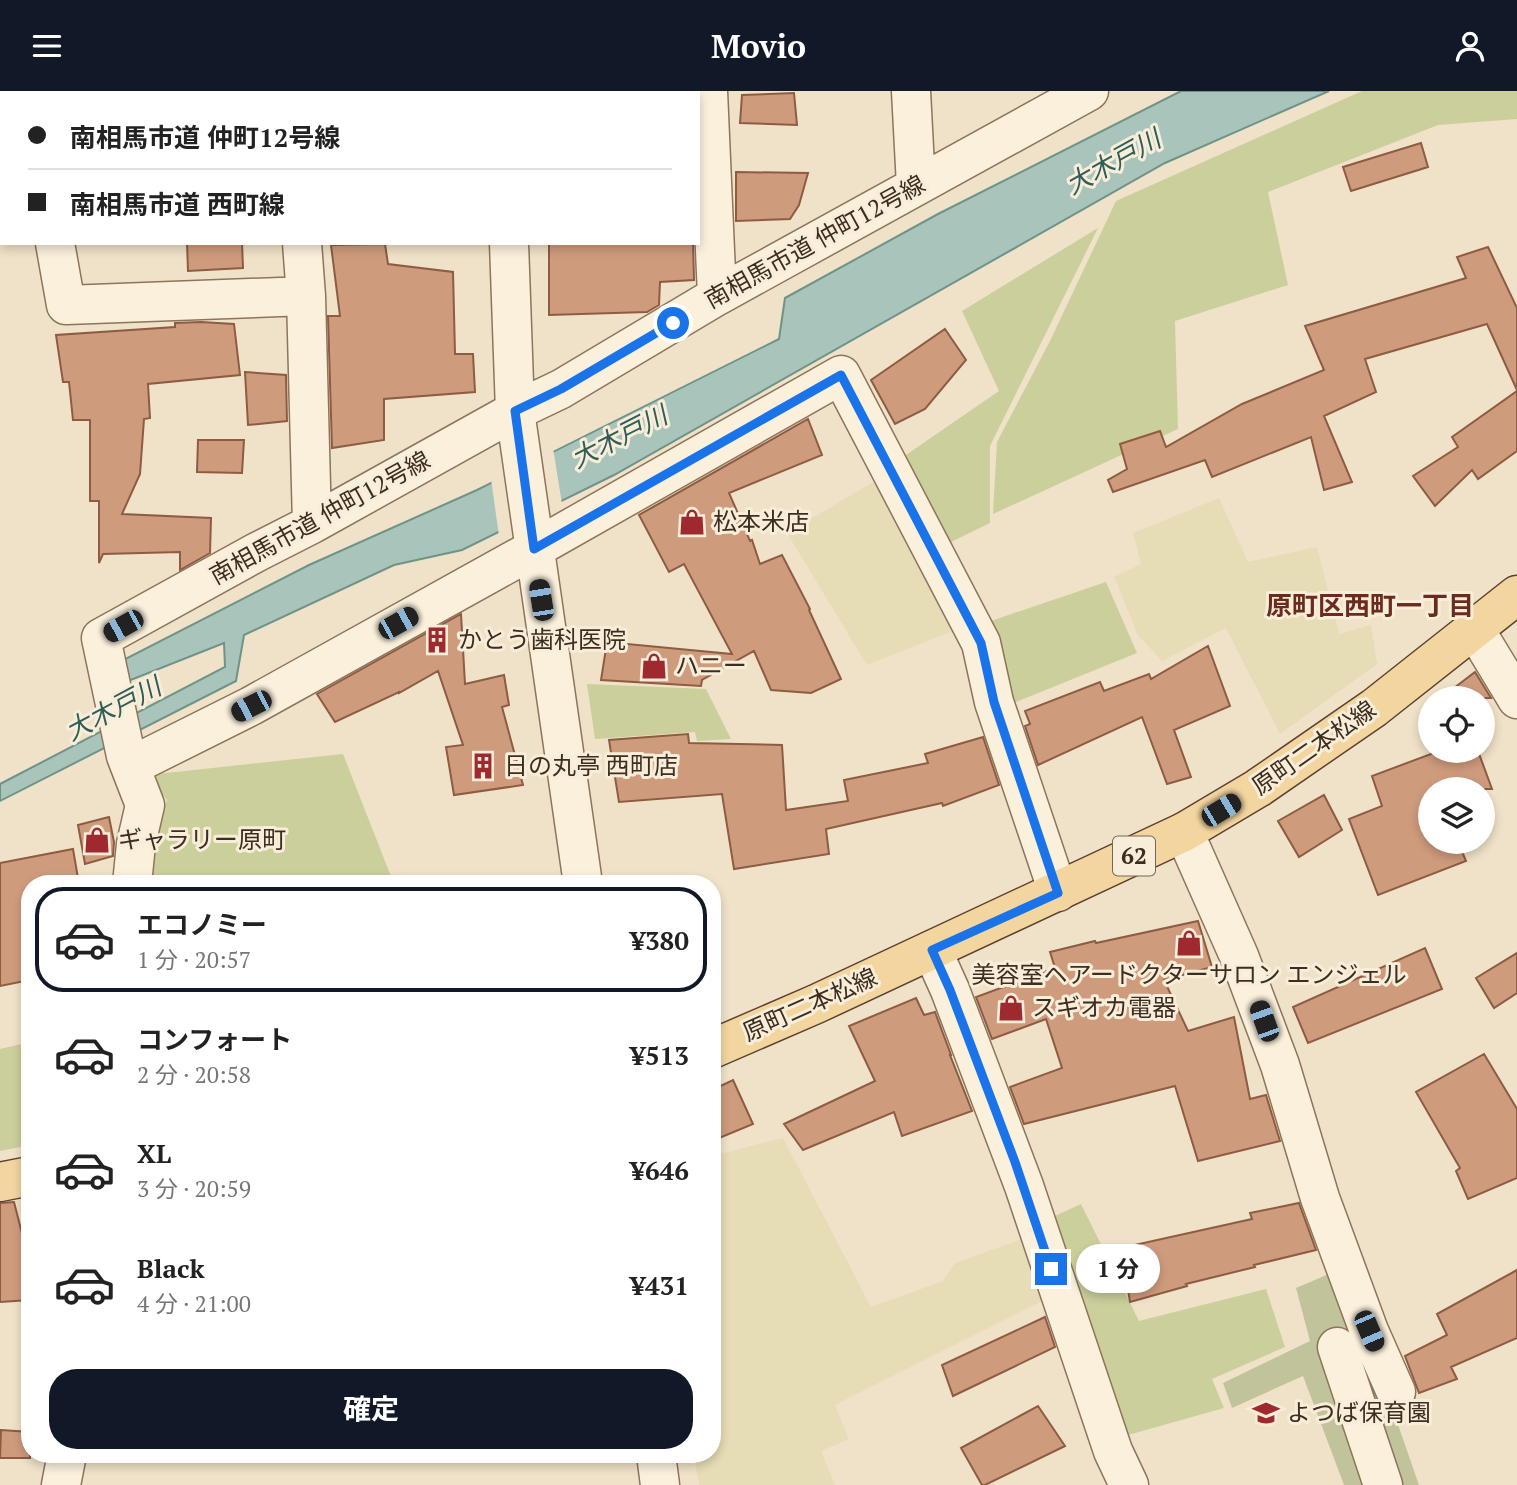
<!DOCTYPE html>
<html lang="ja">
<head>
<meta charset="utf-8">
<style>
	:root { --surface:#fff; --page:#f2f2f2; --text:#222; --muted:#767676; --line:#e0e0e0; --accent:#111827 }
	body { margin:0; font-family:"PT Serif","Noto Sans JP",serif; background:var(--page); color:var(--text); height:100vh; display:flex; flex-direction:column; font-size:26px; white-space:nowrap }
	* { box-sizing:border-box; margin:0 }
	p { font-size:23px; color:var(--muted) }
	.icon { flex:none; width:38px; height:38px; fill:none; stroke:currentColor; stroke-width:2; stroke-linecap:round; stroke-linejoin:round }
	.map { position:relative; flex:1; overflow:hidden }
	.side { position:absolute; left:21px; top:784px; width:700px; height:588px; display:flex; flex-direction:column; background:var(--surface); border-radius:28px; box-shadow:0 4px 10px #0003 }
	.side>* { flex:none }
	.banner { position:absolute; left:0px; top:0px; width:700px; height:154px; box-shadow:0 4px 10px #0003; display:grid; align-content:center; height:154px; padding:0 28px; background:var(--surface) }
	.tools { position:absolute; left:1418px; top:595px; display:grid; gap:14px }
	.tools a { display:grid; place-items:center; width:77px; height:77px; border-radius:50%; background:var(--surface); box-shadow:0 4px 10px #0003; font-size:35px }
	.end { position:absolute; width:32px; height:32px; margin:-16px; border:9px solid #1a73e8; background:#fff; box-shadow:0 0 0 4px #fff }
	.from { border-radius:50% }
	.bubble { position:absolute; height:49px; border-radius:24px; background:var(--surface); box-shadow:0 4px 10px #0003; font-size:23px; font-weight:700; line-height:49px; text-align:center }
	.car { position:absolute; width:21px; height:42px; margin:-21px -10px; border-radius:9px; box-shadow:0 0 5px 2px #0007; background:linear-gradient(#222 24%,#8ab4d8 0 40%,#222 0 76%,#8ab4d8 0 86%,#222 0) }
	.banner b { display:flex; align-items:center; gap:24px; height:66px; font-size:26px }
	.banner b+b { border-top:2px solid var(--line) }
	.banner i { width:18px; height:18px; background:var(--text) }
	ul { padding:12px 0 0; list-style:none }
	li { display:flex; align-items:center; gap:21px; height:105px; margin:0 14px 10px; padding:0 14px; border:4px solid transparent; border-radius:28px }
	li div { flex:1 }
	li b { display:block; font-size:26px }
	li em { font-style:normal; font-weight:700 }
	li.on { border-color:var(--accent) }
	li>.icon { width:63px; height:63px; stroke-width:1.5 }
	.button { display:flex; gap:14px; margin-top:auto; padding:14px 28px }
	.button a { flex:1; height:80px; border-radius:28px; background:var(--accent); color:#fff; font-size:28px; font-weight:700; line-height:80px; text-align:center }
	header { display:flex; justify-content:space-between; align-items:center; height:91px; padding:0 28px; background:var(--accent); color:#fff; font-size:32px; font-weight:700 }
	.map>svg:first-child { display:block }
	.farmland { fill:#e6dcb5 }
	.green { fill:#cbcf9b }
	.cemetery { fill:#c1c49a }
	.water { fill:#a9c4bb; stroke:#6f9388; stroke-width:2 }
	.pier { fill:#f0e2c8 }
	.building { fill:#cf9b7d; stroke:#8d5c41; stroke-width:2 }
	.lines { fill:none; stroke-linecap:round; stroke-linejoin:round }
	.minor-casing { stroke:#8d745c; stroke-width:41 }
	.major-casing { stroke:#5b4230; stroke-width:41 }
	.minor { stroke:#faf0dc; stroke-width:38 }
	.major { stroke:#f3d5a0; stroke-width:38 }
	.route { stroke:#1a73e8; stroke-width:9 }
	.labels { text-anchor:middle; stroke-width:6; stroke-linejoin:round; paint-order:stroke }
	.shield { fill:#f7edd8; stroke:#756757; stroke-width:2 }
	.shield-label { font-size:23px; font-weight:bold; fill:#3d2d20 }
	.street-label { font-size:24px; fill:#3d2d20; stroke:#f7edd8 }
	.poi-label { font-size:24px; fill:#3d2d20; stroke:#f7edd8; text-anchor:start }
	.water-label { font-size:26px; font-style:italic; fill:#2f5d58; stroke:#f7edd8 }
	.neighbourhood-label { font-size:26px; font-weight:bold; fill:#6b2b1e; stroke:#f7edd8 }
</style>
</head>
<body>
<header><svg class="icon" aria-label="menu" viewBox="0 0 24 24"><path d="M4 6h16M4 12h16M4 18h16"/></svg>Movio<svg class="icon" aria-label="person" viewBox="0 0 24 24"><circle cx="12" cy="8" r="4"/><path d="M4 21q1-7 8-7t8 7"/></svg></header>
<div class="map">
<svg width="1517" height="1394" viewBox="0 0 1517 1394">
	<rect width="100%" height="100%" fill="#f0e2c8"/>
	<path class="farmland" d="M880 387 960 537 867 574 787 442Z
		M1219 407 1248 471 1317 456 1339 543 1371 534 1377 573 1280 643 1226 537 1162 570 1138 544 1114 486 1141 473 1133 442Z
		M783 1047 871 1216 943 1190 955 1172 1028 1146 1048 1207 835 1314 849 1348 821 1360 835 1394H699L694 1363H712V1065Z"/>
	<path class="green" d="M1362 0H1517V28L1438 34 1268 101 1288 194 1175 230 1178 338 993 423 997 351 1050 250 1116 110Z
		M1098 137 990 355V432L945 454 903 366 999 300 962 220Z
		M1106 491 1137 562 1011 613 988 531Z
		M587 593 706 598 731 648 697 650 695 641 595 648Z
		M343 663 392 788V793H143L147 757 167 709 148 684Z
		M30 951V1054L0 1060V958Z
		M1081 1113 1139 1230 1266 1198 1285 1256 1212 1288 1224 1317 1128 1344 1046 1129Z"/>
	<path class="cemetery" d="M1336 1180 1388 1305 1419 1394H1344L1303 1285 1232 1317 1223 1292 1310 1250 1296 1197Z"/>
	<path class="water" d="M1181 0H1329L1165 72 614 384 462 459 394 474 244 544 236 590 0 710V693L225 576 224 552 98 602 94 584 309 474 477 399 779 248 785 207 938 123Z"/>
	<path class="pier" d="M553 357 562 413 499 445 491 388Z"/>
	<path class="building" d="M794 2 797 34 740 32 742 4Z
		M1421 52 1428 76 1351 100 1343 76Z
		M736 81 808 82 799 114 790 128 736 130Z
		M187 152H242L243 177 188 180Z
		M549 152H693L694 189 660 191 659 214 647 221 549 224Z
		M385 153 388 173 453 181 455 263H473L475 301 384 308V349L332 357 328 225H340L331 154Z
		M1488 156 1517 217V299L1487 233 1365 268 1376 301 1324 325 1352 391 1324 399 1311 346 1212 386 1205 369 1113 401 1108 389 1127 378 1120 353 1160 340 1166 356 1242 313 1324 279 1305 235 1466 187 1457 166Z
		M201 231 234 233 240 284 148 293 150 327 144 328 140 383 122 423 211 427 210 462 180 479V461L103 463 99 472V410H90V329H73L69 291H63L56 244 175 236V232Z
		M945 238 966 269 925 318 895 333 871 289Z
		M245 281 286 284 287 330 248 334Z
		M1517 300V360L1478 388 1472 379 1435 415 1413 385 1458 356 1452 346Z
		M808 328 822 364 729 402 750 450 752 449 760 473 782 464 810 518 809 519 841 588 811 602 771 599 754 560 702 589 701 595 601 589 607 551 732 563 684 473 669 481 639 424Z
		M198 349H244L242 382 197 381Z
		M461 523 465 593 504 584 509 614 502 616 523 694 454 704 446 656 463 654 438 580 399 602V601L335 631 317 603Z
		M1208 555 1230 615 1174 639 1191 686 1167 693 1142 626 1038 674 1025 635 1030 633 1025 620 1100 591 1104 600 1149 583 1151 588Z
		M1475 581 1491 607H1441Z
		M688 643 689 652 782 654 786 719 848 710 844 689 928 672 925 663 983 646 999 694 943 715 942 712 826 738 829 763 734 778 722 703 619 711 609 649Z
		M1439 660H1478L1492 698H1430V751H1458L1466 770 1378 804 1349 728 1382 715 1372 685Z
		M1324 704 1342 739 1299 766 1278 730Z
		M109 726 114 751 113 765 85 773 78 734Z
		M73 758 79 793H30V889L0 895V772Z
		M1198 830 1212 876 1164 889 1188 940 1234 926 1250 1008 1266 1004 1280 1050 1198 1070 1175 995 1024 1033 1010 996 1062 977 1046 928 992 948 976 906 1055 877 1050 861 1095 850 1096 852Z
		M1425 857 1442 898 1308 952 1293 916Z
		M1517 862V902L1494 917 1476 887Z
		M916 907 924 924 935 921 951 964H950L972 1020 902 1045 894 1021 803 1059 784 1033 875 990 849 935Z
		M1484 963 1517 1018V1087L1468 1108 1456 1080 1460 1077 1416 1001Z
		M733 989 753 1033 712 1050V999Z
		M14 1111 26 1158H30V1209L0 1211V1112Z
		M1299 1112 1316 1159 1254 1174 1255 1176 1186 1193 1187 1195 1130 1211 1121 1157 1252 1128 1250 1122Z
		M1517 1179V1247L1451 1276 1457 1288 1419 1302 1405 1265 1447 1244 1437 1223Z
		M1045 1226 1055 1256 953 1305 942 1274Z
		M1038 1315 1065 1355 985 1394H982L961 1357Z
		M1 1339 30 1341V1367H0Z"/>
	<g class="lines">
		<g class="minor-casing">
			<path id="minor" d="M27 0 28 2
				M291 0V2
				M503 0V2
				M708 0 717 205
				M911 0 916 95
				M55 152 66 214 306 205
				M302 152 306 205 312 433
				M509 152 515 320 583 793
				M1474 537 1517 608
				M131 675 251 615 534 458 841 284 981 552 994 611 1058 801
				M1184 741 1239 865 1280 974 1320 1107 1369 1240 1396 1301
				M132 793 136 753 145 714 126 665 101 547 257 461 312 433 515 320 561 298 717 205 1089 0
				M932 859 950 899 1024 1095 1113 1360 1129 1394
				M1337 1256 1383 1394
				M656 1363 660 1394
				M61 1394 67 1363"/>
		</g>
		<g class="major-casing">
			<path id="major" d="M712 958 816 913 1184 741 1258 697 1374 617 1517 504
				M0 1091 30 1085"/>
		</g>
		<use href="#minor" class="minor"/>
		<use href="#major" class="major"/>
	</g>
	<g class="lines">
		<path class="route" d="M673 232 561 298 515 320 534 458 841 284 981 552 994 611 1058 802 932 859 950 899 1015 1071 1051 1178"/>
	</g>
	<defs>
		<g id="shop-bare" transform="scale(2.1)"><path d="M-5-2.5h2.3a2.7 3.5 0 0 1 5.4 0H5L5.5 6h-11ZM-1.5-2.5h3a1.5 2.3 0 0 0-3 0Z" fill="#9e2a30" stroke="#f7edd8" stroke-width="2.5" paint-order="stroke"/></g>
		<g id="building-bare" transform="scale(2.1)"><path d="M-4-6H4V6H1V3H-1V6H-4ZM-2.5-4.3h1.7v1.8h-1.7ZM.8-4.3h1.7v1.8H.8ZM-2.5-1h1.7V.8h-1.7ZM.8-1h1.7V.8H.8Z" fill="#9e2a30" stroke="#f7edd8" stroke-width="2.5" paint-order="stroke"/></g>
		<g id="school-bare" transform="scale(2.1)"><path d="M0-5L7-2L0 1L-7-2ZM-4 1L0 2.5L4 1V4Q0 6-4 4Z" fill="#9e2a30" stroke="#f7edd8" stroke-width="2.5" paint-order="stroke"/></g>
	</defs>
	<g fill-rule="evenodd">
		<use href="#shop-bare" x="692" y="431"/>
		<use href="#building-bare" x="437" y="549"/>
		<use href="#shop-bare" x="654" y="575"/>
		<use href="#building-bare" x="483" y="675"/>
		<use href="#shop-bare" x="97" y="749"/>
		<use href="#shop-bare" x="1189" y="852"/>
		<use href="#shop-bare" x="1011" y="917"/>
		<use href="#school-bare" x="1266" y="1322"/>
	</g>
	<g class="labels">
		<rect class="shield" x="1113" y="745.5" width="42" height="39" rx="5"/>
		<g class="shield-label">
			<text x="1134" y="773">62</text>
		</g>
		<g class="street-label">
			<text transform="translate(815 151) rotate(-29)" y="8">南相馬市道 仲町12号線</text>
			<text transform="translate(320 427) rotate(-29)" y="8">南相馬市道 仲町12号線</text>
			<text transform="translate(1314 657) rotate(-35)" y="8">原町二本松線</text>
			<text transform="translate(810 914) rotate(-24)" y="8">原町二本松線</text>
		</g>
		<g class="poi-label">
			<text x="713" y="439">松本米店</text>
			<text x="458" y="557">かとう歯科医院</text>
			<text x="675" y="583">ハニー</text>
			<text x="504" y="683">日の丸亭 西町店</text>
			<text x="118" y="757">ギャラリー原町</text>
			<text x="1189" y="892" text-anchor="middle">美容室ヘアードクターサロン エンジェル</text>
			<text x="1032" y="925">スギオカ電器</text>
			<text x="1287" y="1330">よつば保育園</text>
		</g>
		<g class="water-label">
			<text transform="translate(1113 71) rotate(-29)" y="9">大木戸川</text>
			<text transform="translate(619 346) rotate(-27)" y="9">大木戸川</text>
			<text transform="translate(113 618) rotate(-28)" y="9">大木戸川</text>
		</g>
		<g class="neighbourhood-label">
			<text x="1370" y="524">原町区西町一丁目</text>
		</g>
	</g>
</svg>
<div class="tools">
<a><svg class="icon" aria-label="locate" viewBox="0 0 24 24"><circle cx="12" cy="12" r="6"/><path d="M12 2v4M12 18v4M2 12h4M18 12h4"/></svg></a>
<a><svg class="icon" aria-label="layers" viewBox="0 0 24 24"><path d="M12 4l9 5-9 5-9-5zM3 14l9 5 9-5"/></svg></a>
</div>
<i class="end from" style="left:673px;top:232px"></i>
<i class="end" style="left:1051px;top:1178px"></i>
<div class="bubble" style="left:1076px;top:1153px;width:84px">1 分</div>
<i class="car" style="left:541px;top:509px;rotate:351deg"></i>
<i class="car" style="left:398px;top:532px;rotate:61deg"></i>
<i class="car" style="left:123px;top:535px;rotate:241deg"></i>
<i class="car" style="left:251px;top:615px;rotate:243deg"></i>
<i class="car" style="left:1221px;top:719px;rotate:59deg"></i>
<i class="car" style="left:1264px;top:930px;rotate:340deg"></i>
<i class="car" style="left:1369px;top:1240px;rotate:157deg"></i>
<div class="banner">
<b><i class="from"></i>南相馬市道 仲町12号線</b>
<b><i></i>南相馬市道 西町線</b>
</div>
<section class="side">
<ul>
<li class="on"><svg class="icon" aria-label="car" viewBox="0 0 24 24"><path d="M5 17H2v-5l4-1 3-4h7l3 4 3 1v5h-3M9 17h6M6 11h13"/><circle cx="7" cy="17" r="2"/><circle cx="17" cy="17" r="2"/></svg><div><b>エコノミー</b><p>1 分 · 20:57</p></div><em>¥380</em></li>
<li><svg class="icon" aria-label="car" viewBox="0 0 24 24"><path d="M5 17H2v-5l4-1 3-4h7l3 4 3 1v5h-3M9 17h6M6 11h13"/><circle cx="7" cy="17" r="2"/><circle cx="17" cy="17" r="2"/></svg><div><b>コンフォート</b><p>2 分 · 20:58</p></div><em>¥513</em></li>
<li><svg class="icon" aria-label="car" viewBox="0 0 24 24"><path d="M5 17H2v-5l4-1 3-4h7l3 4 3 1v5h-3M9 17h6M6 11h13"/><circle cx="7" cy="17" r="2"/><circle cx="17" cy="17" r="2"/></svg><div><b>XL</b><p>3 分 · 20:59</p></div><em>¥646</em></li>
<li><svg class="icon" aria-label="car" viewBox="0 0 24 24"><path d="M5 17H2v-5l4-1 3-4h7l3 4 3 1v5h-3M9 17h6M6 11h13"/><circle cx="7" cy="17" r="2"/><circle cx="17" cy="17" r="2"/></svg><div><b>Black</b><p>4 分 · 21:00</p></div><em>¥431</em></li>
</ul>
<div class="button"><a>確定</a></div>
</section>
</div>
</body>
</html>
